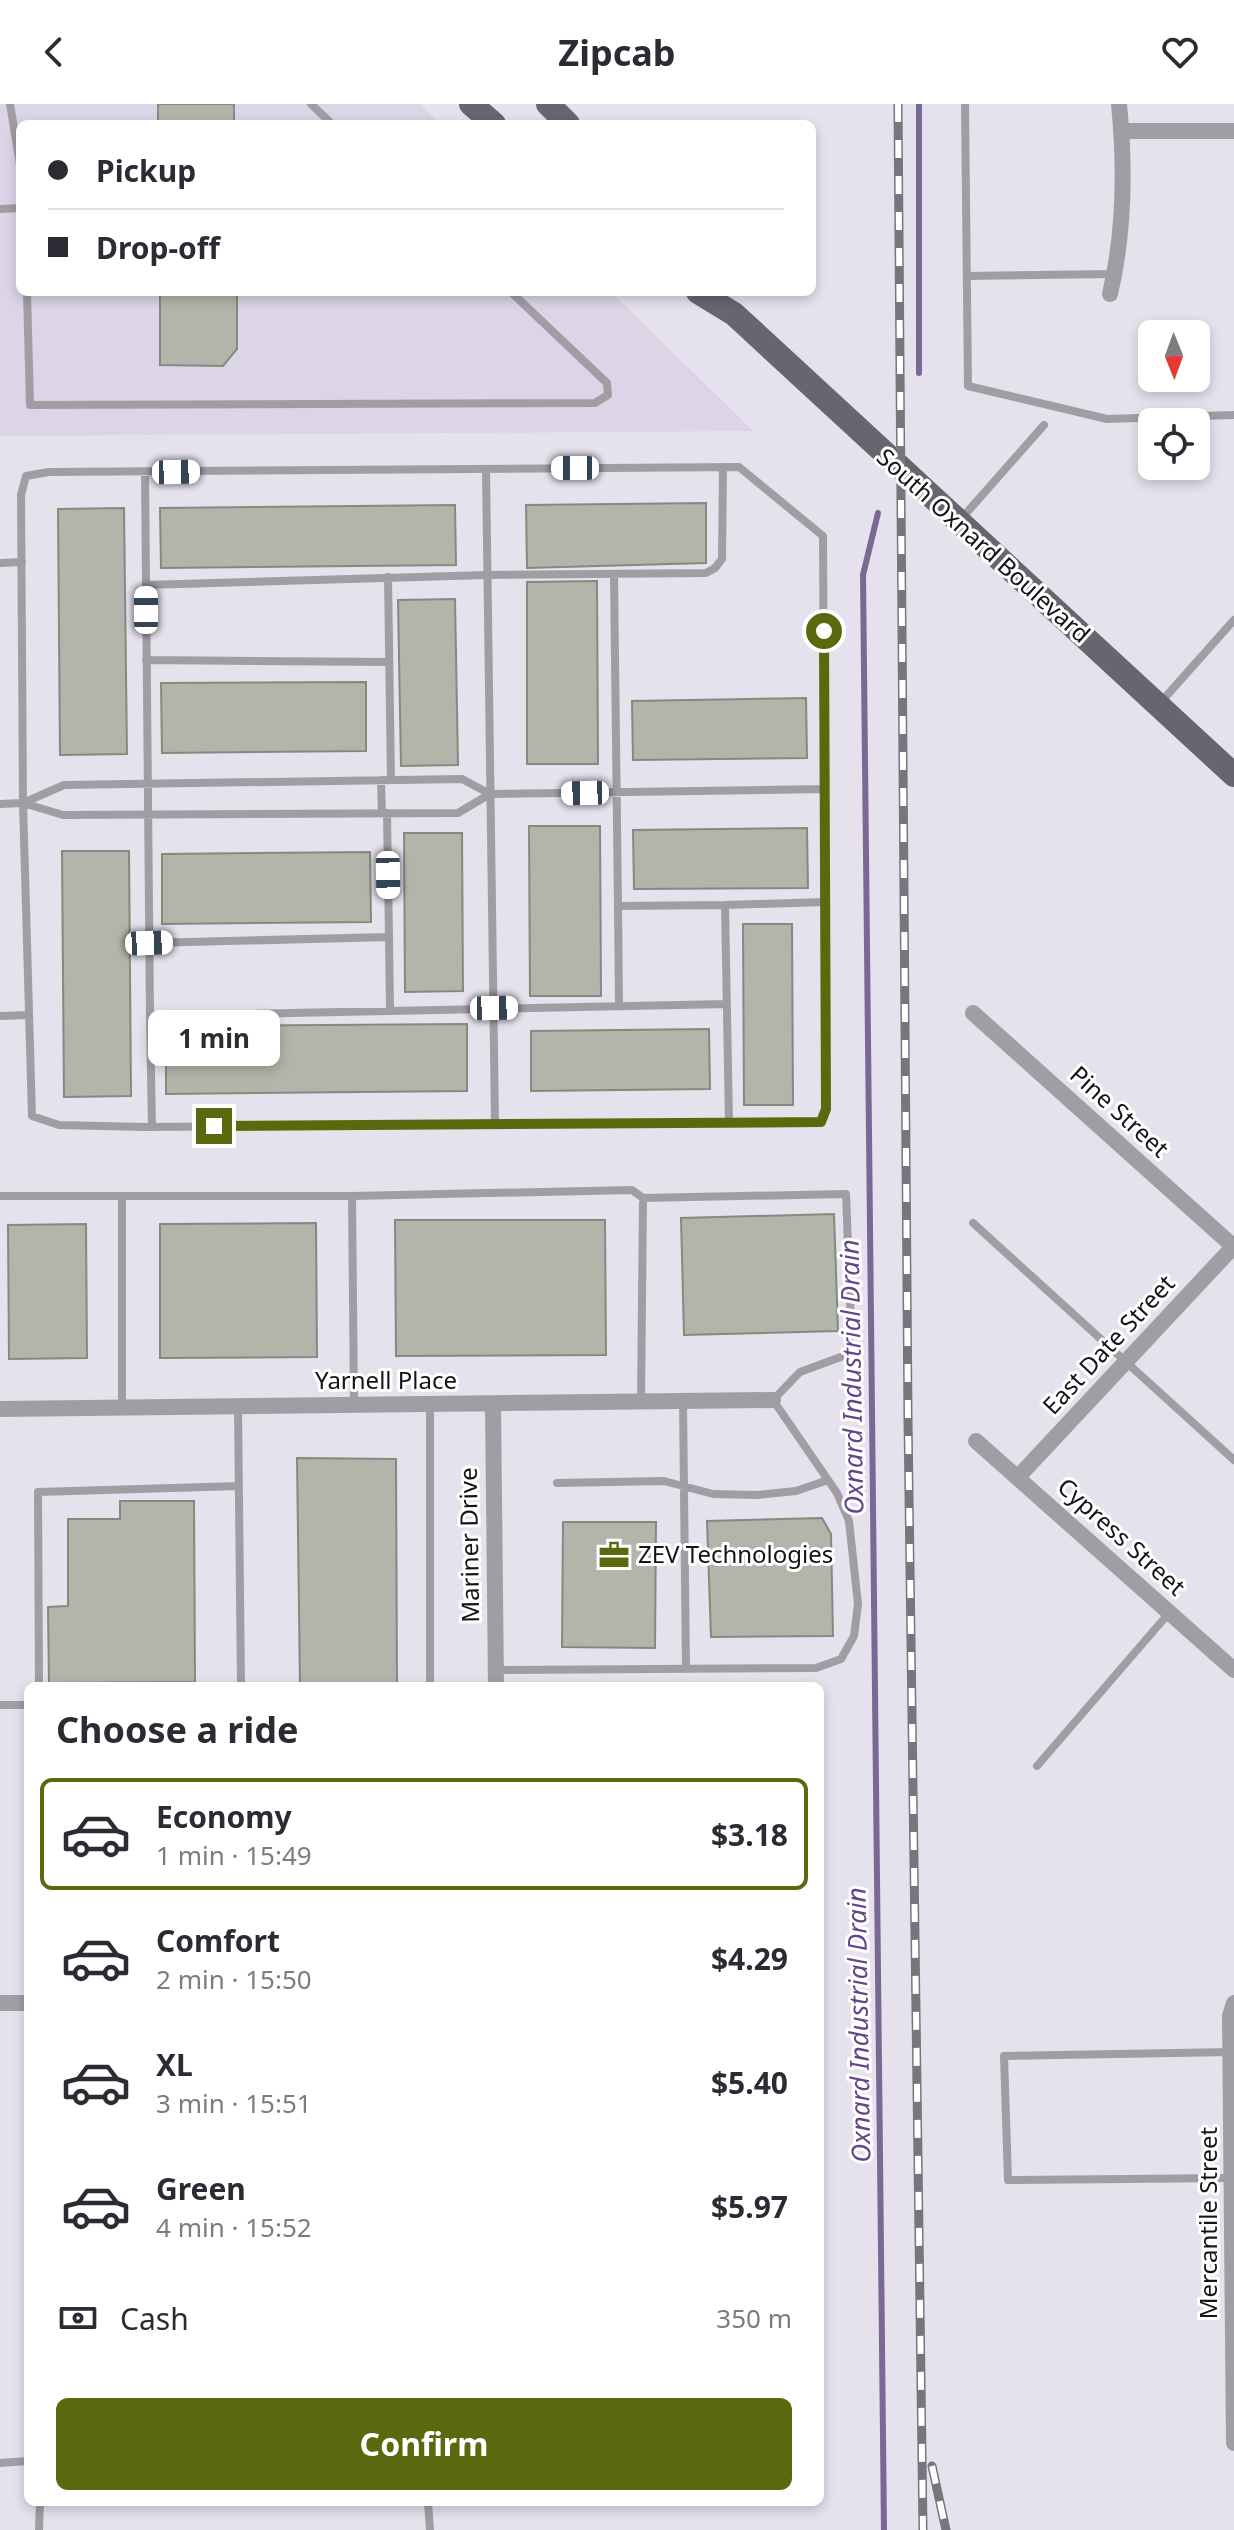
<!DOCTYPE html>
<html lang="en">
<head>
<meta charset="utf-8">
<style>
	:root { --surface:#fff; --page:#f2f2f3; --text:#2b2b33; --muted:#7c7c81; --line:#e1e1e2; --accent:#5b680e }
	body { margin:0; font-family:"Noto Sans",sans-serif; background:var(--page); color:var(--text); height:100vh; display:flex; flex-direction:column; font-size:30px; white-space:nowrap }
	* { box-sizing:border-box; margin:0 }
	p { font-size:26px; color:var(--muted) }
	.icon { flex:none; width:44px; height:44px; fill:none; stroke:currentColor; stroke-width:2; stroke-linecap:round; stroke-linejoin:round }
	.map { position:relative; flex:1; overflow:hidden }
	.panel { position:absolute; left:24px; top:1578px; width:800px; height:824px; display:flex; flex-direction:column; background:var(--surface); border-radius:12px; box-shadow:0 4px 12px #0003 }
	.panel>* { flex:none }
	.hud { position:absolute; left:16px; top:16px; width:800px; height:176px; border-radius:12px; box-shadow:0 4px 12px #0003; display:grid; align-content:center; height:176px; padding:0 32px; background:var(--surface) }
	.needle { width:52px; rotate:179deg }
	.tools { position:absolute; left:1138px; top:216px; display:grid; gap:16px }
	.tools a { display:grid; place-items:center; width:72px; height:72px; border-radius:12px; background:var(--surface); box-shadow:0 4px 12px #0003; font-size:40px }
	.end { position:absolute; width:36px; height:36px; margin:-18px; border:10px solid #5b680e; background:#fff; box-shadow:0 0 0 4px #fff }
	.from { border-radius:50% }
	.bubble { position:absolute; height:56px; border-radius:12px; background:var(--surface); box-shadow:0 4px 12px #0003; font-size:26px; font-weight:700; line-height:56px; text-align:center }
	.car { position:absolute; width:24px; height:48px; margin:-24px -12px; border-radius:10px; box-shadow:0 0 6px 2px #0007; background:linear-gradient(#fff 24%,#345 0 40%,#fff 0 76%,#345 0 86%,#fff 0) }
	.hud b { display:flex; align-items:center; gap:28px; height:76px; font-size:30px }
	.hud b+b { border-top:2px solid var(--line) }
	.hud i { width:20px; height:20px; background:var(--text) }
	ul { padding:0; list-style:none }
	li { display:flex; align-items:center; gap:24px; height:112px; margin:0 16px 12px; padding:0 16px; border:4px solid transparent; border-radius:12px }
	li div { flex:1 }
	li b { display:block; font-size:30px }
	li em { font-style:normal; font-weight:700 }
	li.active { border-color:var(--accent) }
	li>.icon { width:72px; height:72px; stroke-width:1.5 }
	h2 { padding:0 32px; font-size:36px; line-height:96px }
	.pay { display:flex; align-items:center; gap:20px; height:88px; padding:0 32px; font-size:30px }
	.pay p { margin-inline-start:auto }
	.button { display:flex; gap:16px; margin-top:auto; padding:16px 32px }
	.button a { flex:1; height:92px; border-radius:12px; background:var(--accent); color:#fff; font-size:32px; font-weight:700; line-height:92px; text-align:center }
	header { display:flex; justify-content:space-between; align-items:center; height:104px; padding:0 32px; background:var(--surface); font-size:36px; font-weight:700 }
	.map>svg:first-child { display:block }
	.built { fill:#dcd4e7 }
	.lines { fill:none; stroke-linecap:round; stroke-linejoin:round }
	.stream { stroke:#7a6992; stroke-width:6 }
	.building { fill:#b2b5a9; stroke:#86897e; stroke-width:2 }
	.service { stroke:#a09ea3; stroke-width:8 }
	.minor { stroke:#a09ea3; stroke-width:16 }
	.primary { stroke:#68656e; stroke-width:24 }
	.rail-casing { stroke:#78757d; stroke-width:9 }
	.rail { stroke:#fff; stroke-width:6; stroke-dasharray:18; stroke-linecap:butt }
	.route { stroke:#5b680e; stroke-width:10 }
	.labels { text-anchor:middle; stroke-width:6; stroke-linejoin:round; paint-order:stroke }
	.street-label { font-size:24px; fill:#141317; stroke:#fff }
	.poi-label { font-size:24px; fill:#141317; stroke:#fff; text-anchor:start }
	.water-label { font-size:26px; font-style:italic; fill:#64448a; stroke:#fff }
</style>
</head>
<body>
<header><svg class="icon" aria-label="back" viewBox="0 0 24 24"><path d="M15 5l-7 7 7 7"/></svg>Zipcab<svg class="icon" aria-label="heart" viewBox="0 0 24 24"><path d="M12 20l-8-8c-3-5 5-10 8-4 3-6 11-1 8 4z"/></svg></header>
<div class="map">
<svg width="1234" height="2426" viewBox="0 0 1234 2426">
	<rect width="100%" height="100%" fill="#e5e1ed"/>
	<path class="built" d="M0 0H420L440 20H20V188H611L753 327 0 332Z"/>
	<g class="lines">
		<path class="stream" d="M919 269V0
			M878 409 863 471 884 2426"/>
	</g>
	<path class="building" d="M158 0H234V20H158Z
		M160 188H237V245L223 262 160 261Z
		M706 399V459L527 464 526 401Z
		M455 401 456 461 161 464 160 404Z
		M124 404 127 650 60 651 58 405Z
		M597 477 598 660H527V478Z
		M455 495 458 661 401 662 398 496Z
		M366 578V647L162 649 161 579Z
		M806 594 807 654 633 656 632 597Z
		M529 722H600L601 892H530Z
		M807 724 808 784 634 785 633 726Z
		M404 729H462L463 887 405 888Z
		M62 747H129L131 992 64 993Z
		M370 748 371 818 162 820V750Z
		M743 820H792L793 1001H744Z
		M467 920V987L166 990V922Z
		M709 925 710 985 531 987V927Z
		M834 1110 838 1227 684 1231 681 1114Z
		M395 1116H605L606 1251 396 1252Z
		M316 1119 317 1253 160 1254V1120Z
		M86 1120 87 1254 9 1255 8 1121Z
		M297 1354 396 1355 397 1582H300Z
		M120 1397H194L195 1578 49 1579 48 1503 68 1502V1415H120Z
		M822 1414 831 1430 833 1532 711 1533 707 1417Z
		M563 1418H656L655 1544 562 1543Z"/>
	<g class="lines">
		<path class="service" d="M10 0 20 60
			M311 0 332 20
			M965 0 968 282 1107 315 1234 311
			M0 105 20 104
			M967 172 1114 170
			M27 188 30 301 595 299 608 291 607 279 511 188
			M739 363 823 432 826 1005 821 1018 144 1023 59 1021 32 1012 23 699 21 391 26 372 49 368Z
			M486 365 495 1020
			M145 368 150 912
			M961 415 1044 321
			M0 459 22 458
			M614 470 618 802 725 801
			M388 473 391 676
			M146 481 487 471 706 469 715 464 722 455 723 363
			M146 556 389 558
			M1161 598 1234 516
			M381 676 382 709
			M490 690 824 685
			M0 700 23 699 63 711 458 709 490 690 462 675 64 681 23 699
			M387 709 389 833
			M618 802 619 902
			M149 839 389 833 390 906
			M0 912 28 911
			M729 1018 725 801 825 798
			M152 1023 150 912 727 900
			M0 1092H122
			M973 1119 1234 1356
			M683 1297 686 1565
			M354 1300 352 1092 632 1086 643 1094 641 1298
			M430 1300V1582
			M122 1303V1092H352
			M238 1303 241 1582
			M557 1379 664 1377 713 1390 757 1391 796 1387 828 1376
			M496 1566 816 1564 841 1555 854 1532 858 1500 849 1417 837 1389 773 1296 800 1268 846 1251 851 1221 846 1090 643 1094
			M39 1582 38 1388 239 1382
			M0 1601H28
			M1037 1662 1169 1509
			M1232 2074 1008 2076 1004 1952 1232 1948
			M0 2359 28 2357
			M428 2398 430 2426
			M39 2426 40 2398"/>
		<path class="minor" d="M1121 27H1234
			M1110 190C1124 130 1125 61 1119 0
			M973 909 1234 1143
			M493 1300 496 1582
			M0 1305 773 1296
			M976 1337 1234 1566
			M1018 1373 1234 1142
			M0 1899H28
			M1234 1899 1230 1912 1234 2339"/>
		<path class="primary" d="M471 0 494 20
			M548 0 568 20
			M698 188 734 210 1234 671"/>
		<g class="rail-casing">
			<path id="rail" d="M898 0 908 1315 923 2426
				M932 2362 946 2426"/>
		</g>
		<use href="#rail" class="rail"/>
	</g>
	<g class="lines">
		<path class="route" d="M214 1022 821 1018 826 1005 824 527"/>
	</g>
	<defs>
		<g id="office-bare" transform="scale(2.4)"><path d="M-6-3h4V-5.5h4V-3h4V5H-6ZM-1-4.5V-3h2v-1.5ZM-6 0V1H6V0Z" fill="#5b680e" stroke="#fff" stroke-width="2.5" paint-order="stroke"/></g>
	</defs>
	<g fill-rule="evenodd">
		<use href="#office-bare" x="614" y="1451"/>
	</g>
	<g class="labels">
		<g class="street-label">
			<text transform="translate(983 442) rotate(42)" y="8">South Oxnard Boulevard</text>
			<text transform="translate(1119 1008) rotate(42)" y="8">Pine Street</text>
			<text transform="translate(1109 1241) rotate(-47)" y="8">East Date Street</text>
			<text x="386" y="1285">Yarnell Place</text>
			<text transform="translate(1121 1433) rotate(42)" y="8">Cypress Street</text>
			<text transform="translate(470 1441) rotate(-91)" y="8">Mariner Drive</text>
			<text transform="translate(1209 2119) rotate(-90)" y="8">Mercantile Street</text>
		</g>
		<g class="poi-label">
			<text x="638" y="1459">ZEV Technologies</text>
		</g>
		<g class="water-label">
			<text transform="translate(852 1273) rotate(-91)" y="9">Oxnard Industrial Drain</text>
			<text transform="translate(859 1921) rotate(-91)" y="9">Oxnard Industrial Drain</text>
		</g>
	</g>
</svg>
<div class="tools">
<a><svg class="needle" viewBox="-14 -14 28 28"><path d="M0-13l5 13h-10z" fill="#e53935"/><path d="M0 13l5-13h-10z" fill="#7c7c81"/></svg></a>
<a><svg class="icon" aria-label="locate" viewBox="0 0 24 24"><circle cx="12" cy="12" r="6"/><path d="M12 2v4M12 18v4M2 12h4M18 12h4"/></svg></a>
</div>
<i class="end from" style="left:824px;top:527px"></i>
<i class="end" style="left:214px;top:1022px"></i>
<div class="bubble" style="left:148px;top:906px;width:132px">1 min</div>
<i class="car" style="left:575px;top:364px;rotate:270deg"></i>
<i class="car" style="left:176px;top:368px;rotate:89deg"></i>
<i class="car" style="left:146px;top:506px;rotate:0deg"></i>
<i class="car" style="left:585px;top:689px;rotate:269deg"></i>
<i class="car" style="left:388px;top:771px;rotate:179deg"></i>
<i class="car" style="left:149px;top:839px;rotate:88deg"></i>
<i class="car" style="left:494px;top:904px;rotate:89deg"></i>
<div class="hud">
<b><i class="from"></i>Pickup</b>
<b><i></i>Drop-off</b>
</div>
<section class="panel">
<h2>Choose a ride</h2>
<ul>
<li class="active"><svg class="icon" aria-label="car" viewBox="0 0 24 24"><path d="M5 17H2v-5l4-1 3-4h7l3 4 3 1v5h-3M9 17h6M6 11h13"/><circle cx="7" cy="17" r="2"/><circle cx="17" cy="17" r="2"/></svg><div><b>Economy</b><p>1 min · 15:49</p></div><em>$3.18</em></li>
<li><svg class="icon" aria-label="car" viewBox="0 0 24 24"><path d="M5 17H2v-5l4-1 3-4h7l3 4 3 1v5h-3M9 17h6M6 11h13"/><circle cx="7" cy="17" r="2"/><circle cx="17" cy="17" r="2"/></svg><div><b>Comfort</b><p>2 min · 15:50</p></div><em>$4.29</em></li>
<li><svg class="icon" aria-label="car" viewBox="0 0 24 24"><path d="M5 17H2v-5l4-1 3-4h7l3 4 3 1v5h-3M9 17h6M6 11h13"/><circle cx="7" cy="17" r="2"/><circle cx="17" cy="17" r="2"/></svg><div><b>XL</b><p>3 min · 15:51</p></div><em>$5.40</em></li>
<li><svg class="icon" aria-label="car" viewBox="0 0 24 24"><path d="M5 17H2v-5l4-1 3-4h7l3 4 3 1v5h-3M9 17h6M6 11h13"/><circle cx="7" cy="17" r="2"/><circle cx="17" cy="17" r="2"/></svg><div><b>Green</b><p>4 min · 15:52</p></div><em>$5.97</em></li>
</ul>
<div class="pay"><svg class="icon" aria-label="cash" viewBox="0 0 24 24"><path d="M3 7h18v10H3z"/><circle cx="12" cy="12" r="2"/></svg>Cash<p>350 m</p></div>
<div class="button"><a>Confirm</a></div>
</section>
</div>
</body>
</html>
